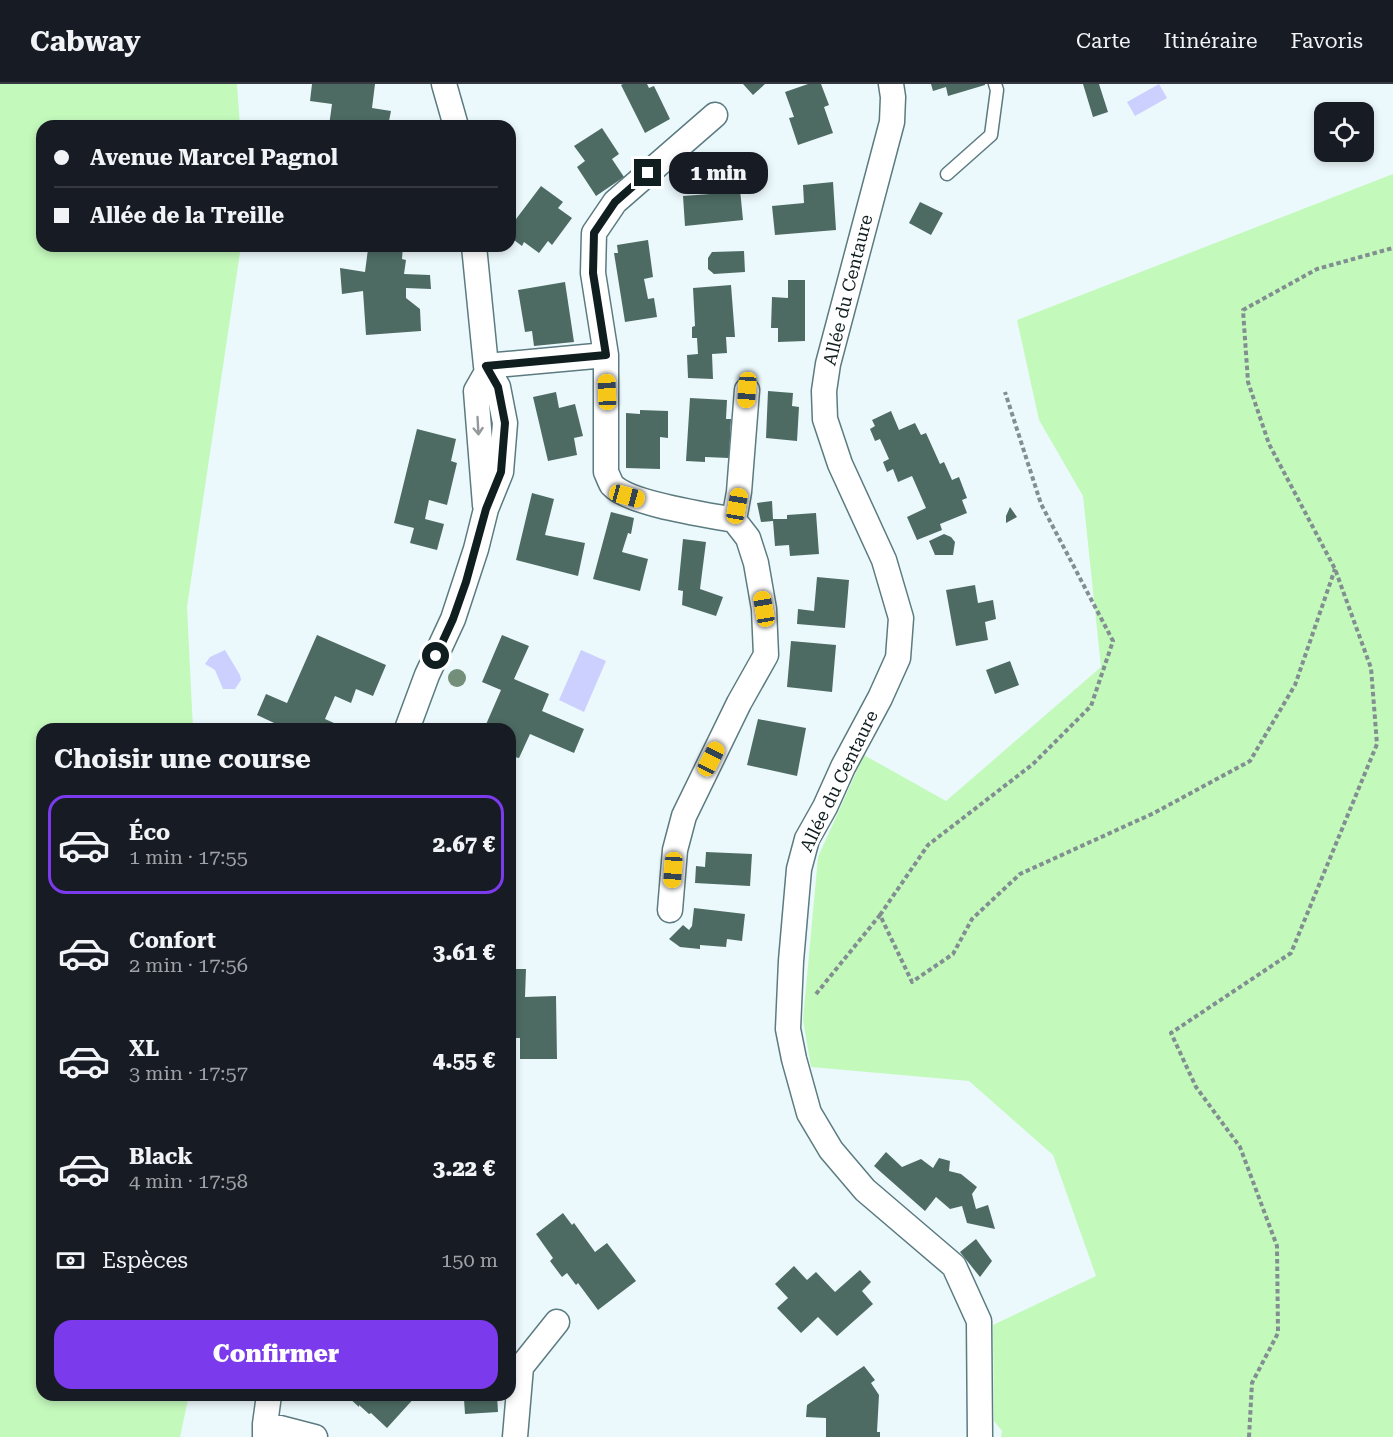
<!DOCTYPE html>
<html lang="fr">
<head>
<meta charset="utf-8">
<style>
	:root { --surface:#171b24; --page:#242831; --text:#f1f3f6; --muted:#9ea1a6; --line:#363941; --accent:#7c3aed }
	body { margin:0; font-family:"Roboto Serif",serif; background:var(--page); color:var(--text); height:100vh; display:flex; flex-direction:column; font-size:22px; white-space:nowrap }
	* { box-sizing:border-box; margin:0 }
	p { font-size:20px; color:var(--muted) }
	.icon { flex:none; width:33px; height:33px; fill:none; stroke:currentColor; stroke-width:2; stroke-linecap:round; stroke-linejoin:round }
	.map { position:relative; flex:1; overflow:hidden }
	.panel { position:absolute; left:36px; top:639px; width:480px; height:678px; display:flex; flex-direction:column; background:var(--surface); border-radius:18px; box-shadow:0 3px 9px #0003 }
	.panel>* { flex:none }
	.hud { position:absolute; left:36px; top:36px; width:480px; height:132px; border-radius:18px; box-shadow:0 3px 9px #0003; display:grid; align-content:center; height:132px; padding:0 18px; background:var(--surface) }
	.controls { position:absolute; left:1314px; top:18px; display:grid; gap:12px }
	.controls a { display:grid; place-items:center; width:60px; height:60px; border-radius:12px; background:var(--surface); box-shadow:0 3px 9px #0003; font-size:30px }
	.end { position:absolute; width:27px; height:27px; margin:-14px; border:8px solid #111e20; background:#fff; box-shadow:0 0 0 3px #fff }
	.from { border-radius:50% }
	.bubble { position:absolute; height:42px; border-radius:18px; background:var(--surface); box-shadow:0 3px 9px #0003; font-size:20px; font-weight:800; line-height:42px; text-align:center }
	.car { position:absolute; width:18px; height:36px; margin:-18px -9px; border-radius:8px; box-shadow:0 0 4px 2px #0007; background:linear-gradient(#f5c518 24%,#345 0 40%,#f5c518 0 76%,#345 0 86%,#f5c518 0) }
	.hud b { display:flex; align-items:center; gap:21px; height:57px; font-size:22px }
	.hud b+b { border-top:2px solid var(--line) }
	.hud i { width:15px; height:15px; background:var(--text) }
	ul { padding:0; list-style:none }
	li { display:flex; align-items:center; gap:18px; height:99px; margin:0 12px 9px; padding:0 6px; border:3px solid transparent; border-radius:18px }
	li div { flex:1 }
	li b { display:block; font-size:22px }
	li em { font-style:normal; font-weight:800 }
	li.active { border-color:var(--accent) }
	li>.icon { width:54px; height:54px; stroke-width:1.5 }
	h2 { padding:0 18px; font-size:27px; line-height:72px }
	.pay { display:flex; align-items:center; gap:15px; height:66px; padding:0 18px; font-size:22px }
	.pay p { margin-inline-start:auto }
	.cta { display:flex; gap:12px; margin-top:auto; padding:12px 18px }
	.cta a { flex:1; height:69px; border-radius:18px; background:var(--accent); color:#fff; font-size:24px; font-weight:800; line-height:69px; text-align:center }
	header { display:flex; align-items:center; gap:36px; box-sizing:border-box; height:84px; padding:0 30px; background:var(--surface); border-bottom:2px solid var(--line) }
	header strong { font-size:28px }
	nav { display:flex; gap:33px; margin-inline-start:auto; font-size:21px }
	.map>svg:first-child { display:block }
	.green { fill:#c4f9bc }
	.water { fill:#ccd0fe }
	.building { fill:#4d6b63 }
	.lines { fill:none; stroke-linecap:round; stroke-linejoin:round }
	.service-casing { stroke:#5b7b81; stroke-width:15 }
	.minor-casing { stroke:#5b7b81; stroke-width:27 }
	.path { stroke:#828f91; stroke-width:4; stroke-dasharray:4.5 3; stroke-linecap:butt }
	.service { stroke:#fff; stroke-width:12 }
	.minor { stroke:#fff; stroke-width:24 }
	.tree { fill:#748f79 }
	.oneway { stroke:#949a9b }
	.route { stroke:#111e20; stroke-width:8 }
	.labels { text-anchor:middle; stroke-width:6; stroke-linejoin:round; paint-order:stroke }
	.street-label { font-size:18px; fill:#111e20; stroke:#fff }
</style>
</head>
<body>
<header>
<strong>Cabway</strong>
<nav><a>Carte</a><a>Itinéraire</a><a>Favoris</a></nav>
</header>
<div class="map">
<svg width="1393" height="1353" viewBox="0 0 1393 1353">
	<rect width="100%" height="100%" fill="#ecf9fc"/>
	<path class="green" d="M0 0H237L240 42H42V162H241L187 523 193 645H42V1311H189L180 1353H0Z
		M1393 90V1353H1001L1002 1347 994 1337 993 1241 1096 1192 1053 1071 969 997 811 983 803 936 818 773 864 671 946 717 1101 583 1083 412 1039 336 1017 236Z"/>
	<path class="water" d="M1159 0 1167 14 1135 32 1127 18Z
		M225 566 240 591 241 596 235 605H223L215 586 205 580 210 573Z
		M581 566 606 577 584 628 559 616Z"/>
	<path class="building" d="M312 0H375L372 24 391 27 388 42H329L332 20 310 17Z
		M623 0H647L649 4 654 2 670 35 645 49 621 1Z
		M743 0H765L753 11Z
		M808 0H821L829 21 824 23 833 49 798 61 789 34 794 33 785 8Z
		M931 0H985V1L948 12 946 3 933 7Z
		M1083 0H1099L1108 28 1093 33Z
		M602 44 619 70 612 75 624 93 596 112 577 83 585 77 574 62Z
		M739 95 743 136 685 142 683 112 710 110 708 98Z
		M833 98 836 146 775 151 772 122 804 119 803 101Z
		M541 102 563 118 558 124 572 134 552 161 548 157 539 169 524 158 522 162 510 153V143Z
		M920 118 943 129 931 151 909 139Z
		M648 156 653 193 644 195 648 215 654 214 657 233 625 238 614 169H618L617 161Z
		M358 162H403L402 175 406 176 404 190 430 191 431 205 406 204V214L420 225 421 247 366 251 363 207 342 210 340 184 365 188 368 165Z
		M744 167 745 188 714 190 708 185V174L712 168Z
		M788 196H805V257L778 258V244H771L772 213 788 214Z
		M565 198 574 258 534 262 532 247 525 248 518 206Z
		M731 201 735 253H726L727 269 712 270 713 295 688 294 687 271 698 270 697 254H692V243L695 242 693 204Z
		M768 307 793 309 792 322 799 323 797 357 766 354Z
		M556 308 559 324 575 320 583 352 574 354 577 371 548 377 533 313Z
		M690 314 727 316 726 335H731L729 374 705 373V378L686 377Z
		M640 326 668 327V354L660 353V385L626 384V329L640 330Z
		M891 327 899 346 915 339 921 351 926 349 940 380 944 378 952 396 959 393 967 414 962 416 967 429 940 440 942 446 917 456 907 433 926 424 912 392 898 398 893 385 887 388 883 378 889 375 880 355 875 357 870 345 875 342 872 336Z
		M417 345 456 355 451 377 457 379 447 421 429 416 425 435 444 440 437 466 410 459 414 444 394 439Z
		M532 409 554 415 545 451 585 459 578 492 516 476Z
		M772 417 773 435H787V431L816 429 819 470 790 472 789 461 775 462 773 437 761 438 757 419Z
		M1010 423 1017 433 1006 439V432Z
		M611 428 634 434 631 450 628 449 622 468 648 475 640 507 593 495Z
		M944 450 951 453 955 458 953 471H935L929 457Z
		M683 455 706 458 700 505 723 513 716 532 682 521 683 507 678 506Z
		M817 493 849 496 845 544 797 540 798 525 814 527Z
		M975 501 978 519 993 516 996 535 985 538 988 556 956 562 946 506Z
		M317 551 386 581 373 612 356 605 351 619 335 612 325 635 343 643 342 645H287L257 631 266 610 287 619Z
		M502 551 529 562 514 595 549 610 542 627 584 645 574 669 530 650 519 674 510 672V645H484L501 606 482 598Z
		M791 557 836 561 832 608 787 603Z
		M1010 577 1019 601 995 610 986 586Z
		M758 635 806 644 797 692 747 681Z
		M706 768 752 770 750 802 695 799 696 782 705 783Z
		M694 824 745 830 742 857 727 855 726 863 700 861V865L680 863 669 855 683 841 689 846 692 842Z
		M510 885H526L525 913 556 912 557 975H520V954H510Z
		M886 1068 902 1083 921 1075 933 1084 939 1074 950 1077 949 1087 961 1090 977 1103 972 1110 976 1125 988 1121 995 1145 967 1139 962 1122 950 1125 936 1113 925 1127 874 1082Z
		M563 1129 572 1141 574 1139 595 1168 607 1159 636 1197 598 1226 578 1199 576 1201 567 1189 562 1193 550 1177 553 1174 536 1150Z
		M976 1155 992 1177 980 1193 960 1168Z
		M794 1182 807 1196 816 1188 835 1208 860 1186 871 1198 862 1207 873 1220 837 1252 818 1233 801 1249 777 1224 788 1214 775 1200Z
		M864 1282 875 1296 871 1299 879 1311 877 1348H880V1353H826V1334L806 1333 807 1321Z
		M349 1311H417L387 1344 371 1329 369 1330 359 1321V1323L348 1313Z
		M457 1311H497L498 1328 465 1330 464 1315H458Z"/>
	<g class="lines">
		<g class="service-casing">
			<path id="service" d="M947 90 991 51 997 6 995 0"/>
		</g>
		<g class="minor-casing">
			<path id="minor" d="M444 0 456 42
				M891 0 893 13 892 38 828 280 824 307 825 335 840 380 884 476 901 534 898 574 880 614 843 683 825 723 807 755 799 785 791 877 788 945 794 975 809 1029 831 1066 865 1106 954 1182 979 1237 980 1353
				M486 282 606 271
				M485 421 476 307 488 286
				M734 436 739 408 747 306
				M407 645 427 591 453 535 476 465 486 425 501 388 505 339 498 303 486 282 474 162
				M670 826 675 766 684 732 739 619 766 571 764 525 756 479 748 454 734 436C708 431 629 420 612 401 610 398 608 392 606 388V271L593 189 594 149 615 118 715 31
				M265 1340 315 1353
				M265 1353V1340L269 1311
				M515 1353 521 1283 557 1238"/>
		</g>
		<path class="path" d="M880 831 928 761 1033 680 1091 622 1113 557 1041 420 1005 308
			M816 910 880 831 912 898 953 870 972 835 1020 790 1154 729 1250 677 1295 601 1335 485
			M1249 1353 1252 1299 1278 1249 1277 1162 1240 1063 1196 1003 1171 949 1291 869 1377 660 1371 584 1335 485 1269 360 1248 298 1243 226 1317 185 1393 164"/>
		<use href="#service" class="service"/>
		<use href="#minor" class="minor"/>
	</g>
	<circle class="tree" cx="457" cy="594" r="9"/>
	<defs><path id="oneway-shaft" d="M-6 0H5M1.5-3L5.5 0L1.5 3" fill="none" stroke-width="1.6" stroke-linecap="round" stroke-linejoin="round" transform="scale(1.5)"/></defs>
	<use class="oneway" href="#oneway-shaft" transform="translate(478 342) rotate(87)"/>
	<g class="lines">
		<path class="route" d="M436 572 453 535 466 498 486 425 501 388 505 339 498 303 486 282 606 271 593 189 594 149 615 118 648 89"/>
	</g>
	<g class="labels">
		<g class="street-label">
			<text transform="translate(848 206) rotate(-76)" y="6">Allée du Centaure</text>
			<text transform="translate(839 697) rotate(-64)" y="6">Allée du Centaure</text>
		</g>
	</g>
</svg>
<div class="controls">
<a><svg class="icon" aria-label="locate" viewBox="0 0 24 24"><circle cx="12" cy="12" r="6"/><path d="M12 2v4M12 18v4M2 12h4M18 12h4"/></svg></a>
</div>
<i class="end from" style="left:436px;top:572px"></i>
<i class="end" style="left:648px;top:89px"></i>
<div class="bubble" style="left:669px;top:68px;width:99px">1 min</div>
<i class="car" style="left:747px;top:306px;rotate:184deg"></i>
<i class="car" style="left:607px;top:308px;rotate:358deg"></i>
<i class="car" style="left:627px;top:412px;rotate:105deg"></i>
<i class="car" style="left:737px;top:422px;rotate:10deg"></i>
<i class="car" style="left:764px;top:525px;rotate:350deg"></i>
<i class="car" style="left:711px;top:675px;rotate:27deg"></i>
<i class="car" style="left:673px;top:786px;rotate:184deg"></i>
<div class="hud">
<b><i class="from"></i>Avenue Marcel Pagnol</b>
<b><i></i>Allée de la Treille</b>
</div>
<section class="panel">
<h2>Choisir une course</h2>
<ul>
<li class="active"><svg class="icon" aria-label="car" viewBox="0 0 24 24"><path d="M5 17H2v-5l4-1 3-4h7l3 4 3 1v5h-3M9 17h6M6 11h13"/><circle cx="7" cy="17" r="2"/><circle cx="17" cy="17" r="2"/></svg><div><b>Éco</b><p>1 min · 17:55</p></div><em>2.67 €</em></li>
<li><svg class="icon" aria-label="car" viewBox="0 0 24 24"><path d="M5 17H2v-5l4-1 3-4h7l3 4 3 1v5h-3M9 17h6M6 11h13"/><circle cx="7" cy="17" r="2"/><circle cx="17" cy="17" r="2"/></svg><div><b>Confort</b><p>2 min · 17:56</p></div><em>3.61 €</em></li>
<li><svg class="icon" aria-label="car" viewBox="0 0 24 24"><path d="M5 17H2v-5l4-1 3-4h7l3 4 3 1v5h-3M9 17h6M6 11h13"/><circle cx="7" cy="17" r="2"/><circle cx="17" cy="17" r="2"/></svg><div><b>XL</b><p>3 min · 17:57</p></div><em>4.55 €</em></li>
<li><svg class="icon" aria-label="car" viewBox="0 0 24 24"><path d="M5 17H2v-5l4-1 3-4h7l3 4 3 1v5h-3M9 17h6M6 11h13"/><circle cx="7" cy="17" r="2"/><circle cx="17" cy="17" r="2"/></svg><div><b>Black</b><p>4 min · 17:58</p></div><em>3.22 €</em></li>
</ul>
<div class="pay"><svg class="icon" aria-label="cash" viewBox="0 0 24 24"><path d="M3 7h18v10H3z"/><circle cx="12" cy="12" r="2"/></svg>Espèces<p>150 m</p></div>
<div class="cta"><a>Confirmer</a></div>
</section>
</div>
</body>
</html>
